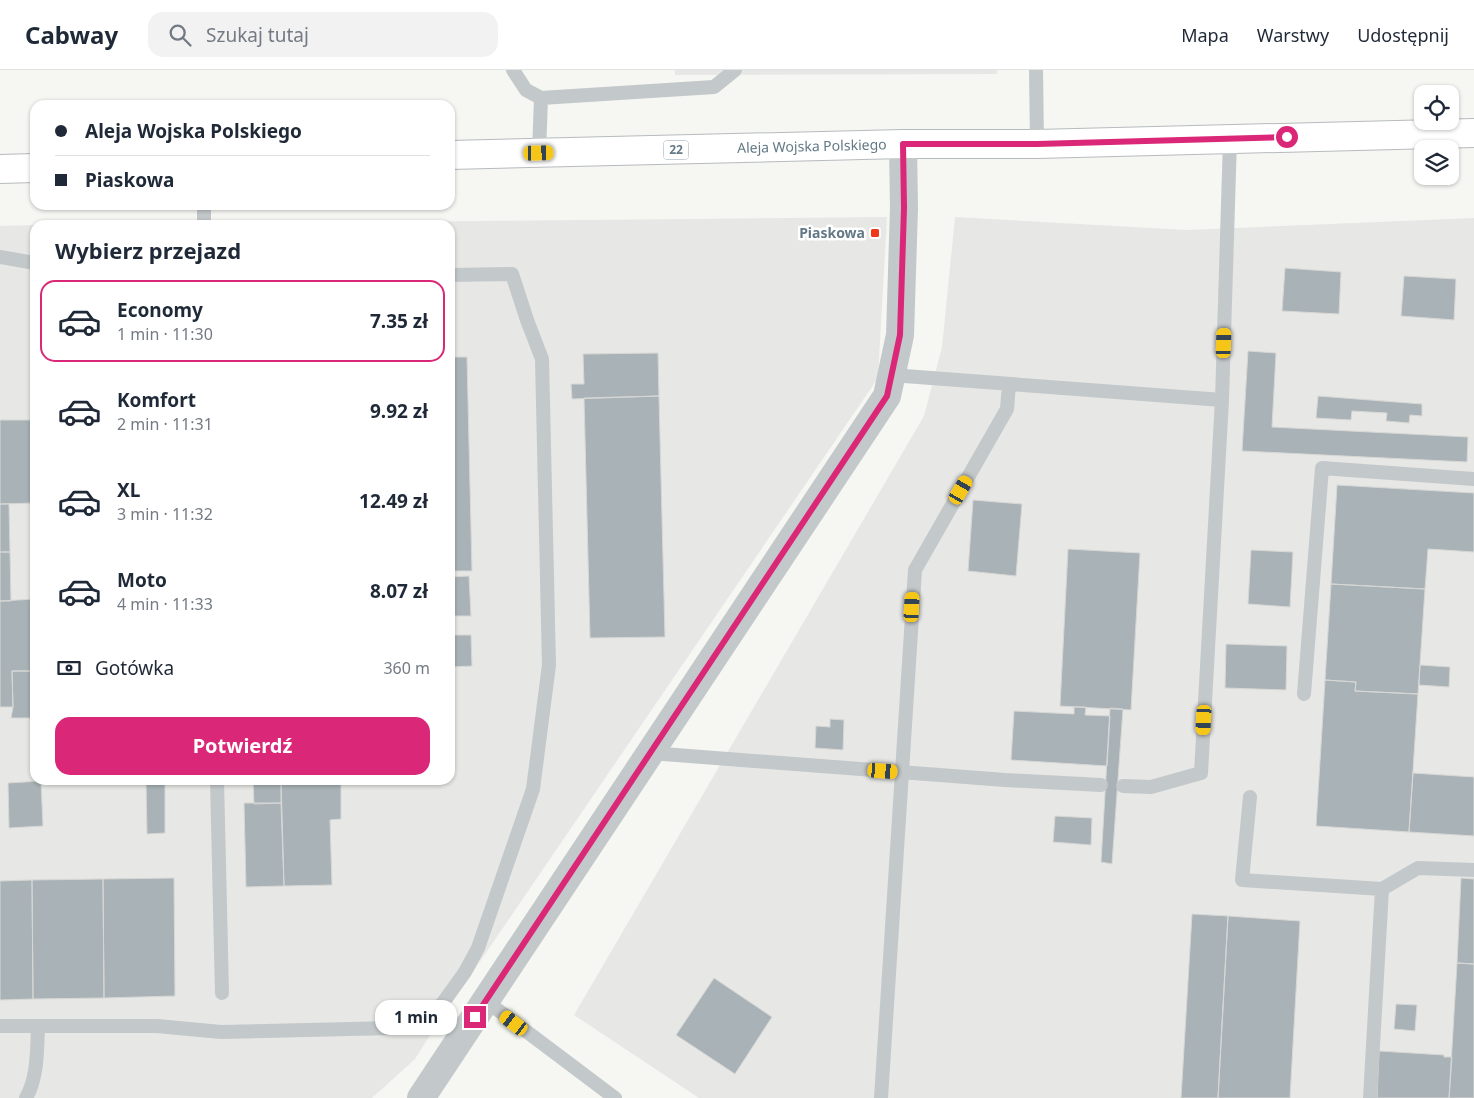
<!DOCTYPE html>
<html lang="pl">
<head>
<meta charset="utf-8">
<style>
	:root { --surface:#fff; --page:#f2f2f3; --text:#1f2937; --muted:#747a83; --line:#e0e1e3; --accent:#db2777 }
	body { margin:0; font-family:"Noto Sans",sans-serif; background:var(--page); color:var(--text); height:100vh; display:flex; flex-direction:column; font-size:19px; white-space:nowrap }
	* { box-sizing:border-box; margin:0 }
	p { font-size:16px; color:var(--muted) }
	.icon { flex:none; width:28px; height:28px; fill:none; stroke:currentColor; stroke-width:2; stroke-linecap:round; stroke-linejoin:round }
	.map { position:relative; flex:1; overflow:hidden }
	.panel { position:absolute; left:30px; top:150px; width:425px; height:565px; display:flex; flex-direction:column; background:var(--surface); border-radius:15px; box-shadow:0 1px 4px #0004 }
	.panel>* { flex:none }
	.banner { position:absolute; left:30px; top:30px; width:425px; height:110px; border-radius:15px; box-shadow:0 1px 4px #0004; display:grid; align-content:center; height:110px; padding:0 25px; background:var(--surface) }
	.tools { position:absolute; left:1414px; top:15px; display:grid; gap:10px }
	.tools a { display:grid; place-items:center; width:45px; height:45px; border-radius:10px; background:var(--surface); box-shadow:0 1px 4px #0004; font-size:25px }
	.end { position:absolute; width:22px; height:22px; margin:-11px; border:6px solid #db2777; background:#fff; box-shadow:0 0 0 2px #fff }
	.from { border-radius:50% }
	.bubble { position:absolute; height:35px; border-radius:15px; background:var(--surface); box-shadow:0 1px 4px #0004; font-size:16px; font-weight:700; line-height:35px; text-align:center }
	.car { position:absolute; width:15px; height:30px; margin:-15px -8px; border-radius:6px; box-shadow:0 0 4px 1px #0007; background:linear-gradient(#f5c518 24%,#345 0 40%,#f5c518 0 76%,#345 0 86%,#f5c518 0) }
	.banner b { display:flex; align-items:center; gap:18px; height:48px; font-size:19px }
	.banner b+b { border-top:1px solid var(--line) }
	.banner i { width:12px; height:12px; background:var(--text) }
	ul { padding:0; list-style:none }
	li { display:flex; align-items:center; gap:15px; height:82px; margin:0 10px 8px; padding:0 15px; border:2px solid transparent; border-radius:15px }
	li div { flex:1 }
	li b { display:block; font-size:19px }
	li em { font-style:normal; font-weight:700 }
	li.on { border-color:var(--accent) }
	li>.icon { width:45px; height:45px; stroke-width:1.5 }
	h2 { padding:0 25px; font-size:22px; line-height:60px }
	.pay { display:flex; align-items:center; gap:12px; height:55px; padding:0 25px; font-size:19px }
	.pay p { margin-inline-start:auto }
	.button { display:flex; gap:10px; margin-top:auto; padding:10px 25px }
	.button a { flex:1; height:58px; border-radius:15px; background:var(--accent); color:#fff; font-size:20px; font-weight:700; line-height:58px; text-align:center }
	header { display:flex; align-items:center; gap:30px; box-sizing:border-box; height:70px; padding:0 25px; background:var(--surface); border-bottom:1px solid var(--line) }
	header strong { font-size:24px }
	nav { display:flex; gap:28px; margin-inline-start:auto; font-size:18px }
	.search { width:350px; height:45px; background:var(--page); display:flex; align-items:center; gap:12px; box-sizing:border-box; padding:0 18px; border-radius:15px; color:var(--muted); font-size:19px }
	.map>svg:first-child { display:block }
	.built { fill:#e7e7e5 }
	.building { fill:#a9b3b7; stroke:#d7d7d5 }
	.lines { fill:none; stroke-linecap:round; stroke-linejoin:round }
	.primary-casing { stroke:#b6bbbe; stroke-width:30 }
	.lane { stroke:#c3c8ca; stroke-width:14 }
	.street { stroke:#c3c8ca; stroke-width:28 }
	.primary { stroke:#fff; stroke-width:28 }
	.route { stroke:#db2777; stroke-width:6 }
	.poi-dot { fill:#f03718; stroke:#fff; stroke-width:2 }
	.labels { text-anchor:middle; stroke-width:5; stroke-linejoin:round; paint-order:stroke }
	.shield { fill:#fff; stroke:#92a1aa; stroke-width:1 }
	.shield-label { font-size:12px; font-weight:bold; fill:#637985 }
	.street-label { font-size:14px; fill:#637985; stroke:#fff }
	.poi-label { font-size:14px; font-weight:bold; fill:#637985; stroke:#fff; text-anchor:end }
</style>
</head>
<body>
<header>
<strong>Cabway</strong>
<div class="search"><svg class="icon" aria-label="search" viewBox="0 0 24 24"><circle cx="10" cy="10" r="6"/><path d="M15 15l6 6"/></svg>Szukaj tutaj</div>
<nav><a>Mapa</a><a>Warstwy</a><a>Udostępnij</a></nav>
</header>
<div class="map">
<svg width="1474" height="1028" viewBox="0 0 1474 1028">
	<rect width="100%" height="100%" fill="#f6f6f2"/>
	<path class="built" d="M675 0H997V4L675 5Z
		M887 147 878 308 434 959 415 989 372 1028H0V156L35 155V710H450V155H59Z
		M955 147 1186 160 1474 148V1028H699L574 945 924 346 942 277Z"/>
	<path class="building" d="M1285 198 1341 202 1339 244 1282 241Z
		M1404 206 1456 209 1454 250 1401 246Z
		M1248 281 1276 283 1272 357 1468 367 1467 392 1242 381Z
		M658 283 659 326 572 329 571 314H584L583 284Z
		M450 287H467L472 501H450Z
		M659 326 665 567 590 568 584 328Z
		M1318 326 1422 334V346L1410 345 1409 353 1386 351 1387 343 1352 341 1351 350 1316 348Z
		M0 350H35V433L0 434Z
		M1337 415 1474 423V482L1428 479 1425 519 1331 514Z
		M973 430 1022 434 1016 506 968 501Z
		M0 434H9L10 482H0Z
		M1068 479 1140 483 1131 640 1060 636Z
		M1251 480 1293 482 1290 537 1248 534Z
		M0 482H10L11 531H0Z
		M469 506 471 546H450V507Z
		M1331 514 1425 519 1418 624 1355 621 1356 612 1325 610Z
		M35 529V601H12L13 637H0V531Z
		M450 565H471L472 596 450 597Z
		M1226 574 1287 576 1286 620 1225 618Z
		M1420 595 1450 597 1449 617 1419 615Z
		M12 601H35V648H11L13 637Z
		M1325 610 1356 612 1355 621 1418 624 1409 762 1316 756Z
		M1074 637H1086L1085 645 1110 646 1107 696 1011 690 1014 641 1074 644Z
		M1110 638 1123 639 1112 794 1101 792Z
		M830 649 844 650 843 680 815 678 816 656 830 657Z
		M1413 703 1474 707V766L1409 762Z
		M146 710H165V763L147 764Z
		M253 710H281V733L254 734Z
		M281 710H341V749L330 750 332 815 284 816Z
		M41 711 43 756 9 758 8 713Z
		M244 733H281L284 816 246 817Z
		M1055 746 1092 748 1091 775 1053 772Z
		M174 808 175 926 104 928 103 809Z
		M1461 808 1474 809V894L1457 893Z
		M103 809 104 928 33 929 32 810Z
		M32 810 33 929 0 930V811Z
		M1192 844 1228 846 1218 1028H1181Z
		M1228 846 1300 851 1290 1028H1218Z
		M1457 893 1474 894V1028H1449Z
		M714 908 772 947 735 1004 676 965Z
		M1396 934 1417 935 1415 961 1394 959Z
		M1379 981 1444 985V987H1452L1449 1028H1377Z"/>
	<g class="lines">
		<g class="primary-casing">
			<g id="primary">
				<path id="s1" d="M450 85 903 74H1037L1474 63"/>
				<path d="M0 99 35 98"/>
			</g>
		</g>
		<path class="lane" d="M513 0 526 20 541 28
			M1036 0 1037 74
			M539 83 541 28 714 17 735 0
			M204 135V155
			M0 187 35 193
			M891 305 1222 330 1201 703 1151 717 1123 716
			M1222 330 1230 69
			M1304 624 1322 398 1474 409
			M650 683 1005 710 1101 715
			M217 710 222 923
			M1250 727 1242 810 1382 819 1418 798 1474 800
			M486 931 615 1028
			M0 956H157L221 962 392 958 422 948 442 934 465 902 478 878 533 719 549 595 542 289 527 250 512 204 450 205
			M26 1028C38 1007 37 979 38 956
			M881 1028 915 500 1007 339 1009 314
			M1370 1028 1382 819"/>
		<path class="street" d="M421 1028 887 326 900 265 904 138 903 74"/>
		<use href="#primary" class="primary"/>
	</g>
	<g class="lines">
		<path class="route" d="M475 947 887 326 900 265 904 138 903 74H1037L1287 67"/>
	</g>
	<rect class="poi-dot" x="870" y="158" width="10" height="10" rx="2.5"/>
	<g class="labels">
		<rect class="shield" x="663.5" y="70.5" width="25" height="19" rx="4"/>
		<g class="shield-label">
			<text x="676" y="84">22</text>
		</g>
		<g class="street-label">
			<text dy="5" stroke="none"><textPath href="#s1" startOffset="362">Aleja Wojska Polskiego</textPath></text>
		</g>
		<g class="poi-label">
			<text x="865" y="168">Piaskowa</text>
		</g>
	</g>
</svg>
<div class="tools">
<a><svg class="icon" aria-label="locate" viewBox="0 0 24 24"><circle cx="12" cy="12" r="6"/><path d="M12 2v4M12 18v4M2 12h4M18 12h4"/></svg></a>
<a><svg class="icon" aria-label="layers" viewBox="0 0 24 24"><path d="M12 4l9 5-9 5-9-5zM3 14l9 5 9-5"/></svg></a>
</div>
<i class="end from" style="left:1287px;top:67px"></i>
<i class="end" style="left:475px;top:947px"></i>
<div class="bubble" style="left:375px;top:930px;width:82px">1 min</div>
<i class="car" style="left:539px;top:83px;rotate:89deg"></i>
<i class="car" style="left:1224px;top:273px;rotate:2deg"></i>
<i class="car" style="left:961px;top:420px;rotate:30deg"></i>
<i class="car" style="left:912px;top:537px;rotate:3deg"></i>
<i class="car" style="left:1204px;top:650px;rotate:183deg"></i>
<i class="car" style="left:883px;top:701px;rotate:94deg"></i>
<i class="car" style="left:514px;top:953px;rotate:307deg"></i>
<div class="banner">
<b><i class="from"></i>Aleja Wojska Polskiego</b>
<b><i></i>Piaskowa</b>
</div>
<section class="panel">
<h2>Wybierz przejazd</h2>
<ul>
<li class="on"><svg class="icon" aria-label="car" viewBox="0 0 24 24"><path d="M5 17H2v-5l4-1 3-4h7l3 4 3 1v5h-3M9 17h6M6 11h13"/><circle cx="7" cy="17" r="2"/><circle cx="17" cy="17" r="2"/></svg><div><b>Economy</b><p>1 min · 11:30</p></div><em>7.35 zł</em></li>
<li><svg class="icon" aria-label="car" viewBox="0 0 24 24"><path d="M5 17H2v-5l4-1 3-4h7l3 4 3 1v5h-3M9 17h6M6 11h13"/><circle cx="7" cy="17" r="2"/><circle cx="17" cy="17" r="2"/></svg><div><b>Komfort</b><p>2 min · 11:31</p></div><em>9.92 zł</em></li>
<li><svg class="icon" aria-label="car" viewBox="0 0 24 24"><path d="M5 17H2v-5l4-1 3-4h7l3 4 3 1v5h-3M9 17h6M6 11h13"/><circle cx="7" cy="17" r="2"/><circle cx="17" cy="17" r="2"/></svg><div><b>XL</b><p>3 min · 11:32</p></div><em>12.49 zł</em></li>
<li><svg class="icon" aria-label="car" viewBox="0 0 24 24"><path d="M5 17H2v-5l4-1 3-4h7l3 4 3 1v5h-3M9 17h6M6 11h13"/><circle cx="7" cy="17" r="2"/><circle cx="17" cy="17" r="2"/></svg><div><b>Moto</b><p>4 min · 11:33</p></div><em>8.07 zł</em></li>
</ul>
<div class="pay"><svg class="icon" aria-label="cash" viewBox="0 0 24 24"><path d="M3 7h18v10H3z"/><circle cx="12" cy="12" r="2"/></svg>Gotówka<p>360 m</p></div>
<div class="button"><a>Potwierdź</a></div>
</section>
</div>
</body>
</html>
